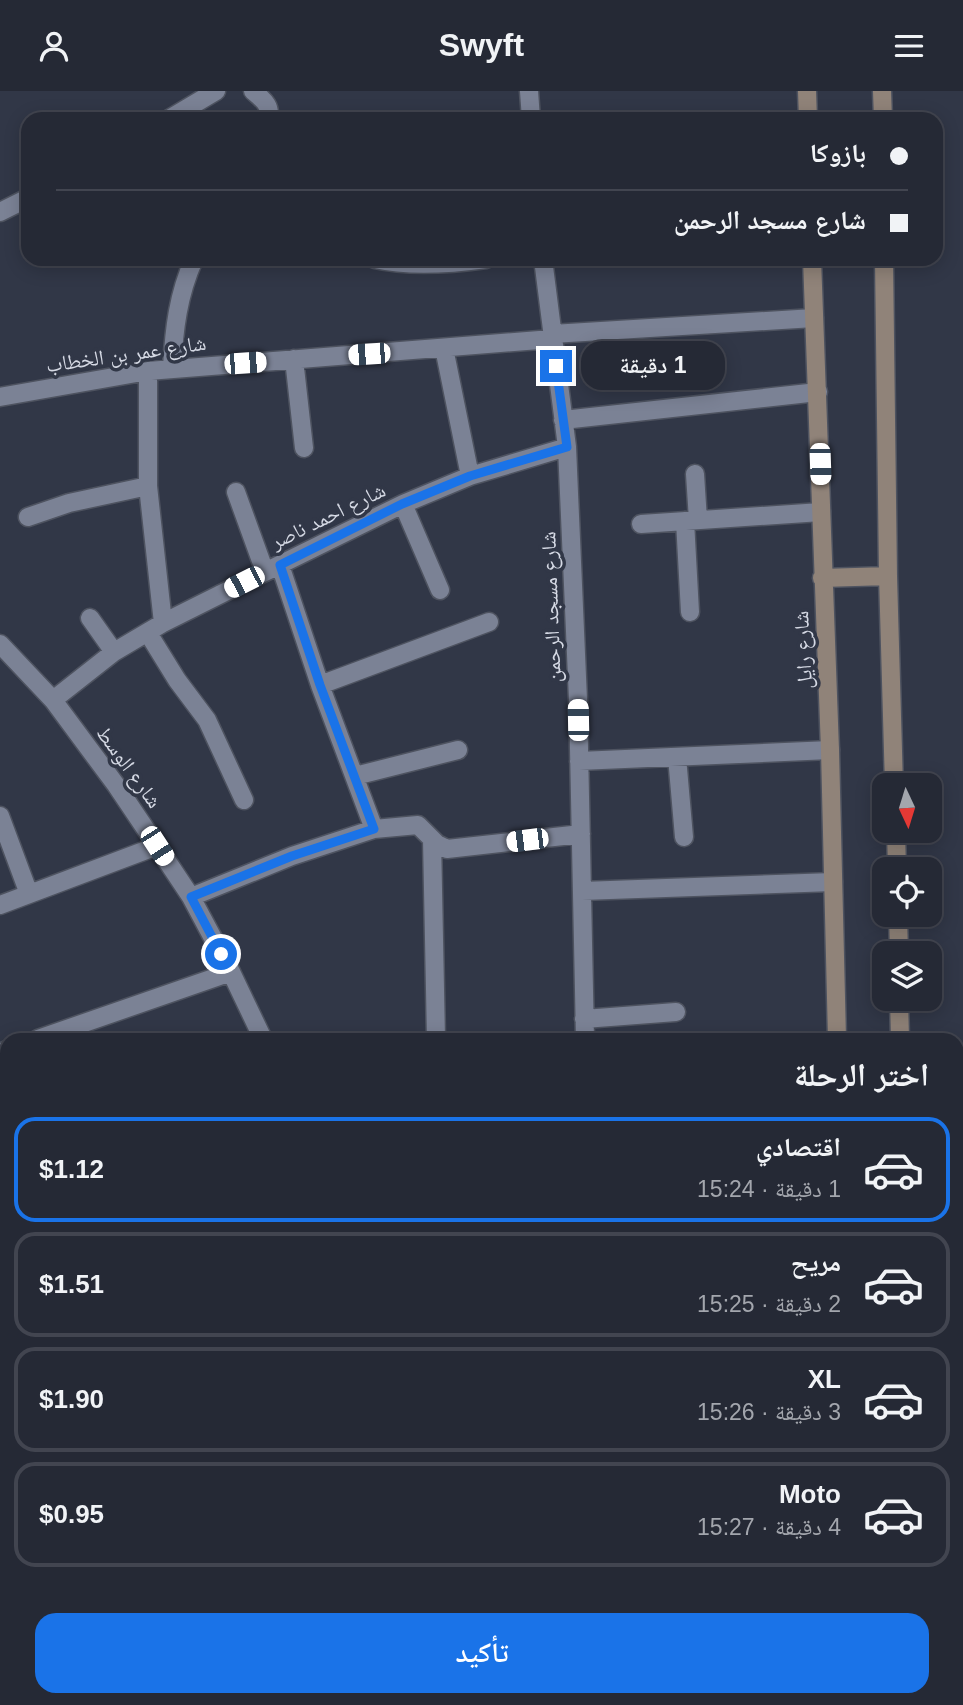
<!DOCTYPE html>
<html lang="ar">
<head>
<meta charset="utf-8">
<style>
	:root { --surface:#252935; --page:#313541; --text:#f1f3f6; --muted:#a3a6ad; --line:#424550; --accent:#1a73e8 }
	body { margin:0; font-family:Helvetica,"Noto Naskh Arabic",sans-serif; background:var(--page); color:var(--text); direction:rtl; height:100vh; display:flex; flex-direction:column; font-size:26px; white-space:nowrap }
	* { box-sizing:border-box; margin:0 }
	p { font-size:23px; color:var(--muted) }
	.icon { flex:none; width:38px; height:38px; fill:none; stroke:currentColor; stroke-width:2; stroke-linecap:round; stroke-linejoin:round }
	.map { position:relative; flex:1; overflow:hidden; direction:ltr }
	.details { position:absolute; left:0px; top:942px; width:964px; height:674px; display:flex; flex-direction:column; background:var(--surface); border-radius:21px 21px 0 0; box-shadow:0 4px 18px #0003,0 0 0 2px var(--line); direction:rtl }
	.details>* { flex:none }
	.guide { position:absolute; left:21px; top:21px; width:922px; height:154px; border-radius:21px; box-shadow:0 4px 18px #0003,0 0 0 2px var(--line); direction:rtl; display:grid; align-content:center; height:154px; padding:0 35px; background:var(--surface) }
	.needle { width:46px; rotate:176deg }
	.tools { position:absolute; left:872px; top:682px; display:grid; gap:14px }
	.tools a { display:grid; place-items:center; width:70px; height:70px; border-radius:14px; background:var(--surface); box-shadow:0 4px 18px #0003,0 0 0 2px var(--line); font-size:35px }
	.end { position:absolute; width:32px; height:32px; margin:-16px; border:9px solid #1a73e8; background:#fff; box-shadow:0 0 0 4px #fff }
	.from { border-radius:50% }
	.bubble { position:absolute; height:49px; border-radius:21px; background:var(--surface); box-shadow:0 4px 18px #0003,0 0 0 2px var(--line); font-size:23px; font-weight:600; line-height:49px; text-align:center; direction:rtl }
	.car { position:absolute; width:21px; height:42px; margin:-21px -10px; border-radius:9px; box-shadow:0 0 5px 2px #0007; background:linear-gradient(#fff 24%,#345 0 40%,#fff 0 76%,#345 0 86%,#fff 0) }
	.guide b { display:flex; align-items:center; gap:24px; height:66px; font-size:26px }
	.guide b+b { border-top:2px solid var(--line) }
	.guide i { width:18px; height:18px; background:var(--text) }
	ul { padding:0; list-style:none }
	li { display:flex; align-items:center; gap:21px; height:105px; margin:0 14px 10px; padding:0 21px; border:4px solid var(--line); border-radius:21px }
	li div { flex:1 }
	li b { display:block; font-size:26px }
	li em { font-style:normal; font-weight:600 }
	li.current { border-color:var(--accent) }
	li>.icon { width:63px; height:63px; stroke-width:1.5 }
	h2 { padding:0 35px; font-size:32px; line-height:84px }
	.cta { display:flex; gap:14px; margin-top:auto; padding:14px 35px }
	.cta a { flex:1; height:80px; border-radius:21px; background:var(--accent); color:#fff; font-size:28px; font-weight:600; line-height:80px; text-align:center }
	header { display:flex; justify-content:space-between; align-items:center; height:91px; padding:0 35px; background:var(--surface); font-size:32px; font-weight:600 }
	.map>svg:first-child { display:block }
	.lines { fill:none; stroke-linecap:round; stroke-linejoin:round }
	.street-casing { stroke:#4e5360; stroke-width:21 }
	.secondary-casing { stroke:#4e5360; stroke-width:21 }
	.street { stroke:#7b8295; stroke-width:18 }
	.secondary { stroke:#908379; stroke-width:18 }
	.route { stroke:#1a73e8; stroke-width:9 }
	.labels { text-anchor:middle; stroke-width:7; stroke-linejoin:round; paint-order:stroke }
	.street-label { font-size:21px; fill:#d5d9e4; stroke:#313747 }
</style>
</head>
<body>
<header><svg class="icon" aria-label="menu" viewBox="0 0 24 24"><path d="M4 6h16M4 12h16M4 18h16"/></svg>Swyft<svg class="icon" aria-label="person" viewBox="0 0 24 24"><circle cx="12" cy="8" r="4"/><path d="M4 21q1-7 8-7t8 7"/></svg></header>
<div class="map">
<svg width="963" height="1614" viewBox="0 0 963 1614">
	<rect width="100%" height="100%" fill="#313747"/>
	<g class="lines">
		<g class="street-casing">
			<path id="street" d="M253 0C262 8 272 14 268 28
				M529 0 531 28
				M169 28 216 0
				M0 121 28 107
				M375 168C410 176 450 173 486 168
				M543 168 567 356 578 609 585 948
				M552 243 814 227
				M444 257 470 385
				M294 268 304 357
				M172 277C174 238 178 204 194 168
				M148 280V395L163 532
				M0 306 148 280 552 248
				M563 329 818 301
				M695 383 698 429
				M236 401 265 481
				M403 413 440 499
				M28 426 69 412 148 395
				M685 430 690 521
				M641 433 821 421
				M280 474 320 594 374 738
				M90 527 114 561
				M148 542 177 589 207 629 244 709
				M0 553 53 609 116 694 157 755 191 806 231 881 263 948
				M320 594 489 531
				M53 609 114 561 163 532 265 481 403 413 470 385 567 356
				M677 666 684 746
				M579 670 830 659
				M355 685 458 659
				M0 725 29 803
				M432 748 436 948
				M582 800 833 791
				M191 806 292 765 374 738 418 734 437 753 447 758 581 743
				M0 814 157 755
				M584 928 676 921
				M38 948 231 881
				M0 962 7 959
				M0 1187 7 1180
				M0 1284 7 1294
				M957 1337 963 1342
				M365 1608 369 1614
				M443 1608 446 1614"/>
		</g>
		<g class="secondary-casing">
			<path id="secondary" d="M807 0 808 28
				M882 0 883 28
				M812 168 830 659 837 948
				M884 168 888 485 894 695
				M822 487 888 485
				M896 740 897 779
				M898 824 899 863
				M899 908 900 948
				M0 1407 7 1415
				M0 1474 7 1482
				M118 1608 123 1614
				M175 1608 180 1614
				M895 1608 898 1614
				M570 1614 579 1608"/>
		</g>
		<use href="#street" class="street"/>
		<use href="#secondary" class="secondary"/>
	</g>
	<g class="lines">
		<path class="route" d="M221 863 191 806 292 765 374 738 320 594 280 474 402 413 470 385 567 356 556 275"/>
	</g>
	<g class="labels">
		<g class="street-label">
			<text transform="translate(126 263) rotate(-8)" y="7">شارع عمر بن الخطاب</text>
			<text transform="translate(328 425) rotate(-26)" y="7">شارع احمد ناصر</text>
			<text transform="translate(551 516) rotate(-92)" y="7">شارع مسجد الرحمن</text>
			<text transform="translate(803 559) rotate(-93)" y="7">شارع رايل</text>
			<text transform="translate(129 676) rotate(54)" y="7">شارع الوسط</text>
		</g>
	</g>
</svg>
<div class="tools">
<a><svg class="needle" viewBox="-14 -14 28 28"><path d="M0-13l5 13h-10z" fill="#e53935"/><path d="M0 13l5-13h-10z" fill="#a3a6ad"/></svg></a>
<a><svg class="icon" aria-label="locate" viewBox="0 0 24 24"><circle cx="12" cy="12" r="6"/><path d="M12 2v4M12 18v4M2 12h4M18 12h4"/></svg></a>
<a><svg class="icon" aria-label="layers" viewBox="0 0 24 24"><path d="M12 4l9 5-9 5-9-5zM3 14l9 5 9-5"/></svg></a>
</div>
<i class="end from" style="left:221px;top:863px"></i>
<i class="end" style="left:556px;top:275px"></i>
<div class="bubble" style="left:581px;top:250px;width:144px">1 دقيقة</div>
<i class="car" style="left:369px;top:263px;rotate:266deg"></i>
<i class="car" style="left:245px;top:272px;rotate:86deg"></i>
<i class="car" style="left:820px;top:373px;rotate:178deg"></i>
<i class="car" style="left:244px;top:491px;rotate:243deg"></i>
<i class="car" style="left:578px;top:629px;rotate:359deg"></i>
<i class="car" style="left:527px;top:749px;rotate:263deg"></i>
<i class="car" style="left:157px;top:755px;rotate:147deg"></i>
<div class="guide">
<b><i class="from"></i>بازوكا</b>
<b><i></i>شارع مسجد الرحمن</b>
</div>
<section class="details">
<h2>اختر الرحلة</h2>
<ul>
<li class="current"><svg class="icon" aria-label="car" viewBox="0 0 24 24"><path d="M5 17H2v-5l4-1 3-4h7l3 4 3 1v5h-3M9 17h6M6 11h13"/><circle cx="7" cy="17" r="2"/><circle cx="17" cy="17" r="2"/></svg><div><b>اقتصادي</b><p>1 دقيقة · 15:24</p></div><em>$1.12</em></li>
<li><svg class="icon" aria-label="car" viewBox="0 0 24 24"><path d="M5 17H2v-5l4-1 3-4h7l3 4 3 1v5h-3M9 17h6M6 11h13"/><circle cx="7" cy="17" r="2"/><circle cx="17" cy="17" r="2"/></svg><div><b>مريح</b><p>2 دقيقة · 15:25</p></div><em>$1.51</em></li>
<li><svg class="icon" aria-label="car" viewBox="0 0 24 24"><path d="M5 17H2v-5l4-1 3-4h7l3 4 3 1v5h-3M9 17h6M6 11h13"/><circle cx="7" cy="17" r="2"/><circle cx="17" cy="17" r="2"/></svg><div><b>XL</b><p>3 دقيقة · 15:26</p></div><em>$1.90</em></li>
<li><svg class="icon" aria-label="car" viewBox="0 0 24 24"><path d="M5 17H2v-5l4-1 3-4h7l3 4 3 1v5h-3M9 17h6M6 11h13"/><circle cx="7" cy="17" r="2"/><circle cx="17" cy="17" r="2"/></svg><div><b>Moto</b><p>4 دقيقة · 15:27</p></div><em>$0.95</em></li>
</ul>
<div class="cta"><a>تأكيد</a></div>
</section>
</div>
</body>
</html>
